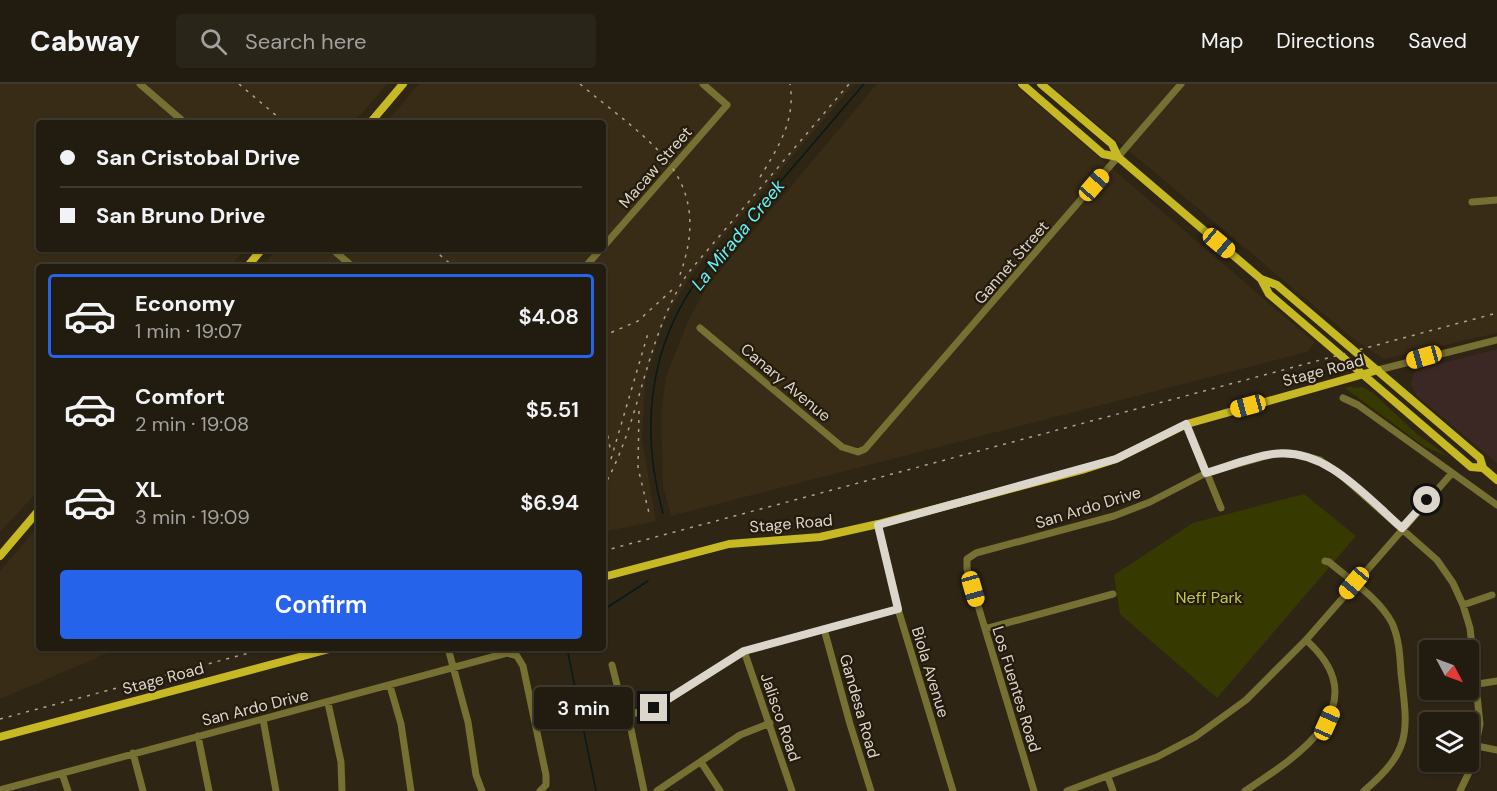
<!DOCTYPE html>
<html lang="en">
<head>
<meta charset="utf-8">
<style>
	:root { --surface:#221c10; --page:#2a2519; --text:#f1f3f6; --muted:#a2a19f; --line:#3f3a30; --accent:#2563eb }
	body { margin:0; font-family:"DM Sans",sans-serif; background:var(--page); color:var(--text); height:100vh; display:flex; flex-direction:column; font-size:22px; white-space:nowrap }
	* { box-sizing:border-box; margin:0 }
	p { font-size:20px; color:var(--muted) }
	.icon { flex:none; width:33px; height:33px; fill:none; stroke:currentColor; stroke-width:2; stroke-linecap:round; stroke-linejoin:round }
	.map { position:relative; flex:1; overflow:hidden }
	.details { position:absolute; left:36px; top:180px; width:570px; height:387px; display:flex; flex-direction:column; background:var(--surface); border-radius:6px; box-shadow:0 2px 4px #0004,0 0 0 2px var(--line) }
	.details>* { flex:none }
	.banner { position:absolute; left:36px; top:36px; width:570px; height:132px; border-radius:6px; box-shadow:0 2px 4px #0004,0 0 0 2px var(--line); display:grid; align-content:center; height:132px; padding:0 24px; background:var(--surface) }
	.needle { width:39px; rotate:131deg }
	.tools { position:absolute; left:1419px; top:556px; display:grid; gap:12px }
	.tools a { display:grid; place-items:center; width:60px; height:60px; border-radius:6px; background:var(--surface); box-shadow:0 2px 4px #0004,0 0 0 2px var(--line); font-size:30px }
	.end { position:absolute; width:27px; height:27px; margin:-14px; border:8px solid #dbd5cc; background:#111; box-shadow:0 0 0 3px #111 }
	.from { border-radius:50% }
	.bubble { position:absolute; height:42px; border-radius:6px; background:var(--surface); box-shadow:0 2px 4px #0004,0 0 0 2px var(--line); font-size:20px; font-weight:600; line-height:42px; text-align:center }
	.car { position:absolute; width:18px; height:36px; margin:-18px -9px; border-radius:8px; box-shadow:0 0 4px 2px #0007; background:linear-gradient(#f5c518 24%,#345 0 40%,#f5c518 0 76%,#345 0 86%,#f5c518 0) }
	.banner b { display:flex; align-items:center; gap:21px; height:57px; font-size:22px }
	.banner b+b { border-top:2px solid var(--line) }
	.banner i { width:15px; height:15px; background:var(--text) }
	ul { padding:10px 0 0; list-style:none }
	li { display:flex; align-items:center; gap:18px; height:84px; margin:0 12px 9px; padding:0 12px; border:3px solid transparent; border-radius:6px }
	li div { flex:1 }
	li b { display:block; font-size:22px }
	li em { font-style:normal; font-weight:600 }
	li.active { border-color:var(--accent) }
	li>.icon { width:54px; height:54px; stroke-width:1.5 }
	.action { display:flex; gap:12px; margin-top:auto; padding:12px 24px }
	.action a { flex:1; height:69px; border-radius:6px; background:var(--accent); color:#fff; font-size:24px; font-weight:600; line-height:69px; text-align:center }
	header { display:flex; align-items:center; gap:36px; box-sizing:border-box; height:84px; padding:0 30px; background:var(--surface); border-bottom:2px solid var(--line) }
	header strong { font-size:28px }
	nav { display:flex; gap:33px; margin-inline-start:auto; font-size:21px }
	.search { width:420px; height:54px; background:var(--page); display:flex; align-items:center; gap:15px; box-sizing:border-box; padding:0 21px; border-radius:6px; color:var(--muted); font-size:22px }
	.map>svg:first-child { display:block }
	.commercial { fill:#3b2824 }
	.built { fill:#382c16 }
	.green { fill:#373a00 }
	.lines { fill:none; stroke-linecap:round; stroke-linejoin:round }
	.stream { stroke:#071a1a; stroke-width:1.5 }
	.minor { stroke:#767033; stroke-width:7 }
	.major { stroke:#c7b923; stroke-width:8 }
	.rail { stroke:#aba499; stroke-width:1.5; stroke-dasharray:3 6; stroke-linecap:butt }
	.route { stroke:#dbd5cc; stroke-width:8 }
	.labels { text-anchor:middle; stroke-width:4.5; stroke-linejoin:round; paint-order:stroke }
	.street-label { font-size:16px; fill:#dbd5cc; stroke:#241b0c }
	.park-label { font-size:16px; fill:#c1ca47; stroke:#241b0c }
	.water-label { font-size:18px; font-style:italic; fill:#63f2f7; stroke:#241b0c }
</style>
</head>
<body>
<header>
<strong>Cabway</strong>
<div class="search"><svg class="icon" aria-label="search" viewBox="0 0 24 24"><circle cx="10" cy="10" r="6"/><path d="M15 15l6 6"/></svg>Search here</div>
<nav><a>Map</a><a>Directions</a><a>Saved</a></nav>
</header>
<div class="map">
<svg width="1497" height="707" viewBox="0 0 1497 707">
	<rect width="100%" height="100%" fill="#2e2515"/>
	<path class="commercial" d="M1497 265V379L1416 311 1411 300 1414 289 1420 285Z"/>
	<path class="built" d="M0 0H387L353 39H39V165H245L230 183H39V406L0 448Z
		M419 0H854L691 191 664 237 645 295 642 356 656 437 603 448V183H262L277 165H603V39H386Z
		M877 0H1014L1315 259 1307 268 671 432 663 401 661 329 666 293 687 239 707 202Z
		M1049 0H1497V249L1384 275 1355 256Z
		M39 442V564H120L0 615V487Z"/>
	<path class="green" d="M1352 302 1353 304 1362 303 1373 309 1418 351 1449 373 1425 363 1345 304Z
		M1304 410 1356 452 1217 614 1120 530 1114 491 1193 439Z"/>
	<g class="lines">
		<path class="stream" d="M663 429C640 346 648 262 701 191 717 169 737 149 754 128 791 86 827 43 864 0
			M603 526 648 497
			M567 564 596 707"/>
		<path class="minor" d="M140 0 185 39
			M1472 118 1497 116
			M603 163 727 21 703 0
			M332 165 353 183
			M585 183 601 165
			M700 244 842 363 858 368 865 365 1181 0
			M1378 286 1497 256
			M1343 314 1358 321 1497 421
			M1187 340 1221 424
			M878 440 898 525 953 707
			M1325 477 1329 478C1350 496 1379 514 1392 539 1399 554 1400 572 1401 589 1408 648 1412 666 1364 707
			M1463 521 1492 511
			M824 545 850 640 871 707
			M985 545 1113 510
			M448 564 468 638 476 691 482 707
			M744 567 792 707
			M612 581 622 621 628 631 644 707
			M1478 600 1497 597
			M390 602 401 640 411 707
			M328 619 341 678 342 707
			M628 631 654 624 744 567 898 525
			M263 635 276 707
			M198 652 209 707
			M1477 662 1497 666
			M133 669 143 707
			M701 678 720 707
			M62 689 68 707
			M1108 693 1113 707
			M0 706 507 569 517 572 523 582 546 691V701L540 707
			M657 707 740 651 770 639
			M1034 707 967 485V475L976 469 1114 432 1150 418 1206 389 1273 370H1296L1320 376 1343 393 1437 476 1453 499 1463 521 1470 544 1480 640 1471 684 1460 707
			M1067 707 1157 673 1195 653 1246 616 1306 556 1452 389
			M1245 707C1300 671 1378 620 1306 556"/>
		<path class="major" d="M1022 0 1103 70 1118 73
			M1041 0 1112 60 1118 73 1261 195 1277 201 1480 374 1483 384 1497 396
			M370 39 403 0
			M247 183 262 165
			M1261 195 1269 210 1471 383 1483 384
			M0 472 39 426
			M603 493 729 460 820 453 878 440 1082 386 1116 375 1187 340 1378 286
			M0 653 333 564"/>
		<path class="rail" d="M239 0 285 39
			M580 0C650 59 718 92 678 196
			M760 93C778 64 796 36 790 0
			M433 165 454 183
			M603 252 638 237 672 206
			M603 325 610 364
			M639 327 638 384 649 429
			M611 375 649 246
			M603 404C642 336 644 255 688 189L849 0
			M603 467 1497 229
			M0 635 268 564"/>
	</g>
	<g class="lines">
		<path class="route" d="M654 624 744 567 898 525 878 441 1116 375 1186 340 1206 389C1227 383 1251 373 1273 370 1326 363 1366 413 1402 444L1427 416"/>
	</g>
	<g class="labels">
		<g class="street-label">
			<text transform="translate(655 83) rotate(-49)" y="6">Macaw Street</text>
			<text transform="translate(1011 178) rotate(-49)" y="6">Gannet Street</text>
			<text transform="translate(1323 286) rotate(-15)" y="6">Stage Road</text>
			<text transform="translate(786 298) rotate(40)" y="6">Canary Avenue</text>
			<text transform="translate(1088 423) rotate(-17)" y="6">San Ardo Drive</text>
			<text transform="translate(791 439) rotate(-5)" y="6">Stage Road</text>
			<text transform="translate(931 588) rotate(73)" y="6">Biola Avenue</text>
			<text transform="translate(163 594) rotate(-15)" y="6">Stage Road</text>
			<text transform="translate(1017 605) rotate(73)" y="6">Los Fuentes Road</text>
			<text transform="translate(860 622) rotate(74)" y="6">Gandesa Road</text>
			<text transform="translate(255 623) rotate(-14)" y="6">San Ardo Drive</text>
			<text transform="translate(781 633) rotate(71)" y="6">Jalisco Road</text>
		</g>
		<g class="park-label">
			<text x="1209" y="519">Neff Park</text>
		</g>
		<g class="water-label">
			<text transform="translate(738 151) rotate(-51)" y="6">La Mirada Creek</text>
		</g>
	</g>
</svg>
<div class="tools">
<a><svg class="needle" viewBox="-14 -14 28 28"><path d="M0-13l5 13h-10z" fill="#e53935"/><path d="M0 13l5-13h-10z" fill="#a2a19f"/></svg></a>
<a><svg class="icon" aria-label="layers" viewBox="0 0 24 24"><path d="M12 4l9 5-9 5-9-5zM3 14l9 5 9-5"/></svg></a>
</div>
<i class="end from" style="left:1427px;top:416px"></i>
<i class="end" style="left:654px;top:624px"></i>
<div class="bubble" style="left:534px;top:603px;width:99px">3 min</div>
<i class="car" style="left:1094px;top:101px;rotate:41deg"></i>
<i class="car" style="left:1219px;top:159px;rotate:130deg"></i>
<i class="car" style="left:1424px;top:273px;rotate:254deg"></i>
<i class="car" style="left:1248px;top:322px;rotate:255deg"></i>
<i class="car" style="left:1354px;top:499px;rotate:220deg"></i>
<i class="car" style="left:973px;top:505px;rotate:164deg"></i>
<i class="car" style="left:1327px;top:639px;rotate:24deg"></i>
<div class="banner">
<b><i class="from"></i>San Cristobal Drive</b>
<b><i></i>San Bruno Drive</b>
</div>
<section class="details">
<ul>
<li class="active"><svg class="icon" aria-label="car" viewBox="0 0 24 24"><path d="M5 17H2v-5l4-1 3-4h7l3 4 3 1v5h-3M9 17h6M6 11h13"/><circle cx="7" cy="17" r="2"/><circle cx="17" cy="17" r="2"/></svg><div><b>Economy</b><p>1 min · 19:07</p></div><em>$4.08</em></li>
<li><svg class="icon" aria-label="car" viewBox="0 0 24 24"><path d="M5 17H2v-5l4-1 3-4h7l3 4 3 1v5h-3M9 17h6M6 11h13"/><circle cx="7" cy="17" r="2"/><circle cx="17" cy="17" r="2"/></svg><div><b>Comfort</b><p>2 min · 19:08</p></div><em>$5.51</em></li>
<li><svg class="icon" aria-label="car" viewBox="0 0 24 24"><path d="M5 17H2v-5l4-1 3-4h7l3 4 3 1v5h-3M9 17h6M6 11h13"/><circle cx="7" cy="17" r="2"/><circle cx="17" cy="17" r="2"/></svg><div><b>XL</b><p>3 min · 19:09</p></div><em>$6.94</em></li>
</ul>
<div class="action"><a>Confirm</a></div>
</section>
</div>
</body>
</html>
